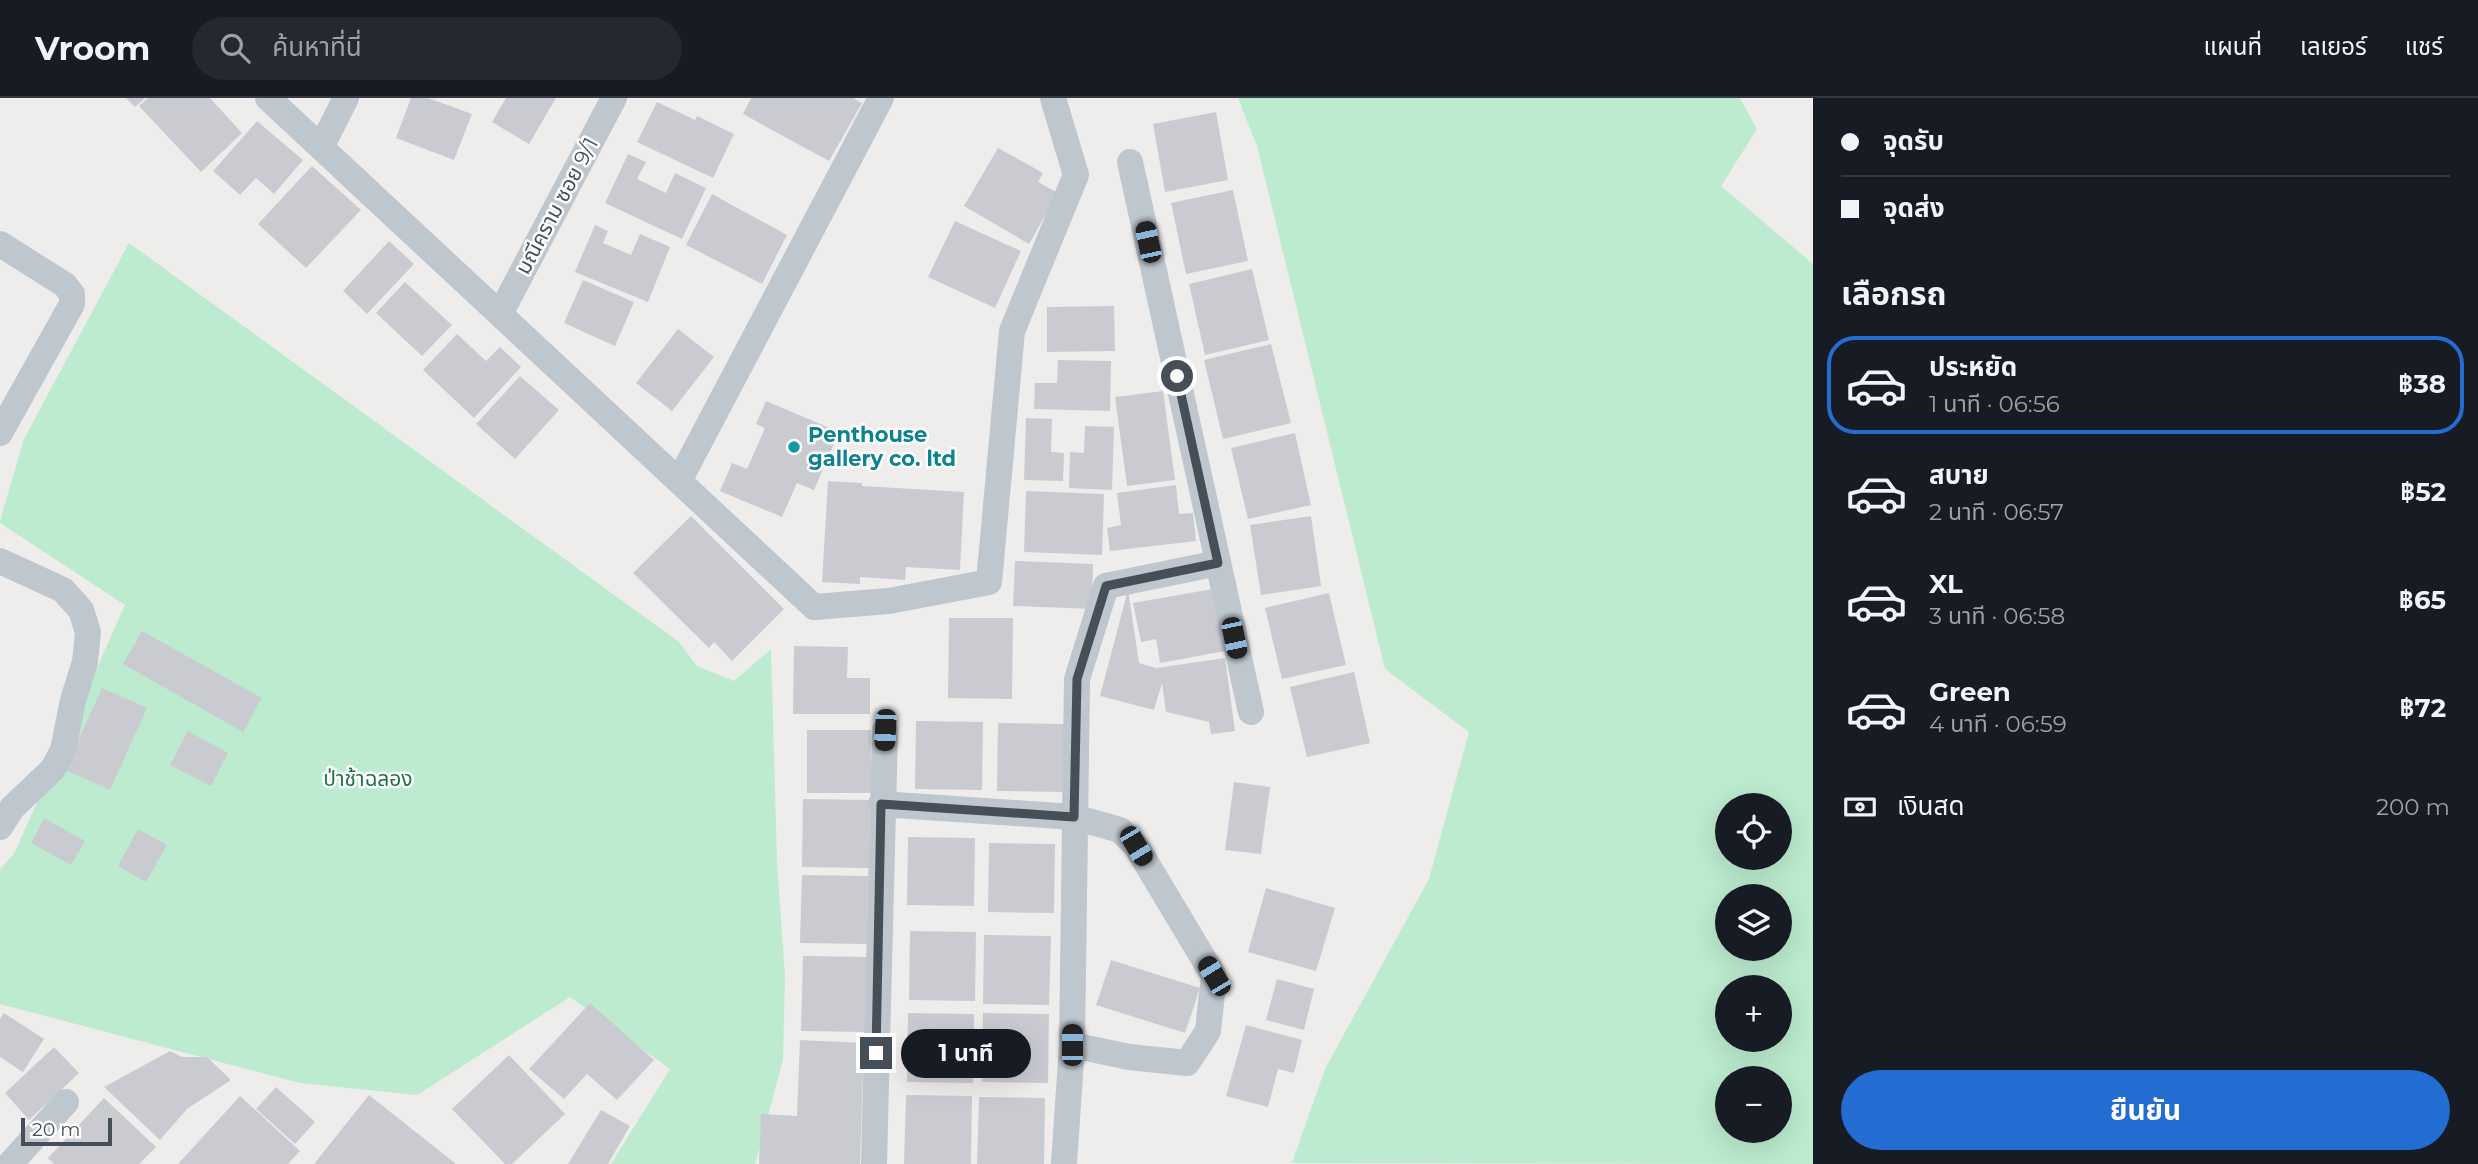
<!DOCTYPE html>
<html lang="th">
<head>
<meta charset="utf-8">
<style>
	:root { --surface:#171b24; --page:#242831; --text:#f1f3f6; --muted:#9ea1a6; --line:#363941; --accent:#236dd2 }
	body { margin:0; font-family:Montserrat,"Noto Sans Thai",sans-serif; background:var(--page); color:var(--text); height:100vh; display:flex; flex-direction:column; font-size:26px; white-space:nowrap }
	* { box-sizing:border-box; margin:0 }
	p { font-size:23px; color:var(--muted) }
	.icon { flex:none; width:38px; height:38px; fill:none; stroke:currentColor; stroke-width:2; stroke-linecap:round; stroke-linejoin:round }
	.map { position:relative; flex:1; overflow:hidden }
	.sheet { display:flex; flex-direction:column; background:var(--surface); width:665px }
	.sheet>* { flex:none }
	.hud { display:grid; align-content:center; height:154px; padding:0 28px; background:var(--surface) }
	.buttons { position:absolute; left:1715px; top:695px; display:grid; gap:14px }
	.buttons a { display:grid; place-items:center; width:77px; height:77px; border-radius:50%; background:var(--surface); box-shadow:0 7px 28px #0002; font-size:35px }
	.scale { position:absolute; left:21px; bottom:18px; width:91px; box-sizing:border-box; padding-left:7px; border:4px solid #464f58; border-top:0; font-size:19px; line-height:24px; white-space:nowrap; color:#464f58; -webkit-text-stroke:5px #fff; paint-order:stroke }
	.end { position:absolute; width:32px; height:32px; margin:-16px; border:9px solid #464f58; background:#fff; box-shadow:0 0 0 4px #fff }
	.from { border-radius:50% }
	.bubble { position:absolute; height:49px; border-radius:24px; background:var(--surface); box-shadow:0 7px 28px #0002; font-size:23px; font-weight:700; line-height:49px; text-align:center }
	.car { position:absolute; width:21px; height:42px; margin:-21px -10px; border-radius:9px; box-shadow:0 0 5px 2px #0007; background:linear-gradient(#222 24%,#8ab4d8 0 40%,#222 0 76%,#8ab4d8 0 86%,#222 0) }
	.hud b { display:flex; align-items:center; gap:24px; height:66px; font-size:26px }
	.hud b+b { border-top:2px solid var(--line) }
	.hud i { width:18px; height:18px; background:var(--text) }
	ul { padding:0; list-style:none }
	li { display:flex; align-items:center; gap:21px; height:98px; margin:0 14px 10px; padding:0 14px; border:4px solid transparent; border-radius:28px }
	li div { flex:1 }
	li b { display:block; font-size:26px }
	li em { font-style:normal; font-weight:700 }
	li.on { border-color:var(--accent) }
	li>.icon { width:63px; height:63px; stroke-width:1.5 }
	h2 { padding:0 28px; font-size:32px; line-height:84px }
	.pay { display:flex; align-items:center; gap:18px; height:77px; padding:0 28px; font-size:26px }
	.pay p { margin-inline-start:auto }
	.action { display:flex; gap:14px; margin-top:auto; padding:14px 28px }
	.action a { flex:1; height:80px; border-radius:42px; background:var(--accent); color:#fff; font-size:28px; font-weight:700; line-height:80px; text-align:center }
	header { display:flex; align-items:center; gap:42px; box-sizing:border-box; height:98px; padding:0 35px; background:var(--surface); border-bottom:2px solid var(--line) }
	header strong { font-size:33px }
	nav { display:flex; gap:38px; margin-inline-start:auto; font-size:24px }
	.search { width:490px; height:63px; background:var(--page); display:flex; align-items:center; gap:18px; box-sizing:border-box; padding:0 24px; border-radius:38px; color:var(--muted); font-size:26px }
	main { display:flex; flex:1; min-height:0 }
	.map>svg:first-child { display:block }
	.green { fill:#bcebcf; fill-rule:evenodd }
	.building { fill:#cacbd1 }
	.lines { fill:none; stroke-linecap:round; stroke-linejoin:round }
	.minor { stroke:#bec6ce; stroke-width:26 }
	.route { stroke:#464f58; stroke-width:9 }
	.culture-dot { fill:#0f9aa8; stroke:#fff; stroke-width:2.5 }
	.labels { text-anchor:middle; stroke-width:5; stroke-linejoin:round; paint-order:stroke }
	.street-label { font-size:21px; fill:#464f58; stroke:#fff }
	.culture-label { font-size:21px; font-weight:bold; fill:#0d838f; stroke:#fff; text-anchor:start }
	.park-label { font-size:21px; fill:#1c7549; stroke:#fff }
</style>
</head>
<body>
<header>
<strong>Vroom</strong>
<div class="search"><svg class="icon" aria-label="search" viewBox="0 0 24 24"><circle cx="10" cy="10" r="6"/><path d="M15 15l6 6"/></svg>ค้นหาที่นี่</div>
<nav><a>แผนที่</a><a>เลเยอร์</a><a>แชร์</a></nav>
</header>
<main>
<div class="map">
<svg width="1813" height="1066" viewBox="0 0 1813 1066">
	<rect width="100%" height="100%" fill="#efecec"/>
	<path class="green" d="M1238 0H1740L1757 31 1721 88 1813 166V1066L1292 1065 1325 971 1429 781 1469 634 1385 571 1257 48ZM1727 707H1780V760H1727ZM1727 798H1780V850H1727ZM1727 889H1780V942H1727ZM1727 980H1780V1032H1727Z
		M129 145 679 544 697 568 734 583 771 551 777 764 785 879 783 962 755 1066H611L670 971 570 899 417 997 300 985 0 906V771L14 756 125 507 0 425V423L24 341Z"/>
	<path class="building" d="M126 0H145L135 9Z
		M148 0H210L242 35 201 74 139 8Z
		M411 0H428L472 16 454 62 396 40Z
		M506 0H556L529 46 492 24Z
		M751 0H853L862 5 829 63 743 16Z
		M657 4 695 22 697 18 734 36 713 80 637 44Z
		M1216 14 1228 82 1165 94 1153 26Z
		M257 23 303 62 274 96 256 80 240 97 213 73Z
		M998 50 1043 75 1038 84 1058 95 1029 146 964 108Z
		M628 56 646 64 637 81 666 95 675 75 706 90 682 141 605 105Z
		M312 68 361 112 306 170 258 126Z
		M1233 92 1248 163 1186 176 1171 105Z
		M712 96 787 137 762 186 686 147Z
		M955 123 1021 153 995 210 928 179Z
		M595 127 608 133 603 145 631 157 640 136 670 149 648 204 575 174Z
		M389 143 414 166 367 216 343 193Z
		M1252 171 1269 242 1205 257 1189 186Z
		M583 182 634 204 615 248 564 225Z
		M405 184 452 227 422 258 376 215Z
		M1114 208 1115 253 1047 254V209Z
		M678 231 714 259 672 313 636 285Z
		M457 236 486 263 500 249 521 269 474 320 423 272Z
		M1271 246 1291 325 1223 341 1204 262Z
		M1058 262 1111 263 1110 313 1034 311 1035 285H1057Z
		M520 278 559 312 515 361 476 326Z
		M1163 293 1175 382 1127 388 1115 299Z
		M766 303 839 334 814 392 797 385 782 419 720 393 732 365 747 371 765 330 756 326Z
		M1026 320 1052 321 1051 354 1064 355 1063 383 1024 382Z
		M1085 328 1114 329 1112 392 1069 390 1070 354 1084 355Z
		M1295 335 1311 407 1248 421 1231 350Z
		M828 383 862 385V388L964 394 960 472 906 469 905 482 860 479V486L822 484Z
		M1176 387 1179 416 1193 415 1196 443 1110 453 1107 430 1121 427 1117 395Z
		M1026 393 1104 396 1102 457 1024 454Z
		M691 418 784 511 732 563 714 544 709 550 633 475Z
		M1311 418 1321 488 1261 497 1250 427Z
		M1015 463 1093 466 1092 511 1013 508Z
		M1213 491 1225 553 1160 565 1156 541 1141 544 1133 505Z
		M1128 492 1139 565 1156 570 1225 560 1235 633 1211 636 1209 624 1166 614 1162 585 1154 612 1100 598Z
		M1329 495 1346 567 1282 581 1265 510Z
		M949 520H1013L1012 601 948 600Z
		M142 533 262 600 243 634 123 566Z
		M794 548 848 549 847 580H870V616H793Z
		M1354 574 1370 645 1307 659 1290 589Z
		M102 590 147 610 110 692 65 672Z
		M916 623 983 624 982 692 915 691Z
		M998 625 1065 626 1063 694 997 693Z
		M807 632H871V695H807Z
		M188 633 228 655 211 688 170 667Z
		M1234 684 1270 689 1261 756 1225 752Z
		M803 701 870 702 869 770 802 769Z
		M44 720 85 743 71 767 31 745Z
		M138 731 167 747 146 784 118 768Z
		M908 739 975 740 974 808 907 807Z
		M989 745 1055 746 1054 815 988 814Z
		M802 777 868 778 867 846 800 845Z
		M1266 790 1335 810 1316 873 1248 854Z
		M910 833 976 834 975 903 909 902Z
		M984 837 1051 838 1049 907 983 906Z
		M803 858 868 859 866 934 801 933Z
		M1111 862 1200 890 1185 935 1096 907Z
		M1277 881 1314 891 1304 932 1266 922Z
		M590 905 654 962 617 1002 587 976 564 1001 529 971Z
		M4 915 44 941 23 974 0 959V921Z
		M908 915 974 916 973 985 907 984Z
		M983 915 1049 916 1048 985 982 984Z
		M1246 927 1302 942 1294 975 1278 971 1268 1009 1226 998Z
		M800 942 864 945 860 1066H759L761 1016 797 1018Z
		M54 949 79 975 29 1022 5 995Z
		M170 953 182 959H207L231 982 187 1011 160 1042 104 989Z
		M509 957 565 1016 512 1066H505L452 1011Z
		M276 989 315 1024 295 1046 256 1011Z
		M369 997 456 1066H314Z
		M906 997 972 998 971 1066H904Z
		M240 998 300 1053 288 1066H178Z
		M979 999 1045 1000 1044 1066H977Z
		M104 1000 156 1049 139 1066H54L48 1060Z
		M601 1012 630 1028 608 1066H568Z"/>
	<g class="lines">
		<path class="minor" d="M268 0 814 509 889 503 989 484 1012 233 1076 77 1053 0
			M321 49 346 0
			M1130 64 1251 614
			M0 146 65 187 72 196V206L0 335
			M500 216 614 0
			M679 383 881 0
			M0 463 63 492 81 512 88 534 85 564 73 602 63 652 53 671 12 710 0 729
			M881 706 1074 719 1120 732 1136 748 1214 878 1208 933 1187 965 1129 959 1072 947
			M10 1066 66 1004
			M874 1066 885 632
			M1064 1066 1072 947 1077 581 1106 488 1218 465"/>
	</g>
	<g class="lines">
		<path class="route" d="M876 955 881 706 1074 719 1077 581 1106 488 1218 465 1177 278"/>
	</g>
	<circle class="culture-dot" cx="794" cy="349" r="7"/>
	<g class="labels">
		<g class="street-label">
			<text transform="translate(557 108) rotate(-62)" y="7">มณีคราม ซอย 9/1</text>
		</g>
		<g class="culture-label">
			<text x="808" y="344">Penthouse<tspan x="808" dy="24">gallery co. ltd</tspan></text>
		</g>
		<g class="park-label">
			<text x="368" y="688">ป่าช้าฉลอง</text>
		</g>
	</g>
</svg>
<div class="buttons">
<a><svg class="icon" aria-label="locate" viewBox="0 0 24 24"><circle cx="12" cy="12" r="6"/><path d="M12 2v4M12 18v4M2 12h4M18 12h4"/></svg></a>
<a><svg class="icon" aria-label="layers" viewBox="0 0 24 24"><path d="M12 4l9 5-9 5-9-5zM3 14l9 5 9-5"/></svg></a>
<a>+</a>
<a>−</a>
</div>
<div class="scale">20 m</div>
<i class="end from" style="left:1177px;top:278px"></i>
<i class="end" style="left:876px;top:955px"></i>
<div class="bubble" style="left:901px;top:931px;width:130px">1 นาที</div>
<i class="car" style="left:1148px;top:144px;rotate:348deg"></i>
<i class="car" style="left:1234px;top:540px;rotate:168deg"></i>
<i class="car" style="left:885px;top:632px;rotate:183deg"></i>
<i class="car" style="left:1136px;top:748px;rotate:149deg"></i>
<i class="car" style="left:1214px;top:878px;rotate:329deg"></i>
<i class="car" style="left:1072px;top:947px;rotate:0deg"></i>
</div>
<section class="sheet">
<div class="hud">
<b><i class="from"></i>จุดรับ</b>
<b><i></i>จุดส่ง</b>
</div>
<h2>เลือกรถ</h2>
<ul>
<li class="on"><svg class="icon" aria-label="car" viewBox="0 0 24 24"><path d="M5 17H2v-5l4-1 3-4h7l3 4 3 1v5h-3M9 17h6M6 11h13"/><circle cx="7" cy="17" r="2"/><circle cx="17" cy="17" r="2"/></svg><div><b>ประหยัด</b><p>1 นาที · 06:56</p></div><em>฿38</em></li>
<li><svg class="icon" aria-label="car" viewBox="0 0 24 24"><path d="M5 17H2v-5l4-1 3-4h7l3 4 3 1v5h-3M9 17h6M6 11h13"/><circle cx="7" cy="17" r="2"/><circle cx="17" cy="17" r="2"/></svg><div><b>สบาย</b><p>2 นาที · 06:57</p></div><em>฿52</em></li>
<li><svg class="icon" aria-label="car" viewBox="0 0 24 24"><path d="M5 17H2v-5l4-1 3-4h7l3 4 3 1v5h-3M9 17h6M6 11h13"/><circle cx="7" cy="17" r="2"/><circle cx="17" cy="17" r="2"/></svg><div><b>XL</b><p>3 นาที · 06:58</p></div><em>฿65</em></li>
<li><svg class="icon" aria-label="car" viewBox="0 0 24 24"><path d="M5 17H2v-5l4-1 3-4h7l3 4 3 1v5h-3M9 17h6M6 11h13"/><circle cx="7" cy="17" r="2"/><circle cx="17" cy="17" r="2"/></svg><div><b>Green</b><p>4 นาที · 06:59</p></div><em>฿72</em></li>
</ul>
<div class="pay"><svg class="icon" aria-label="cash" viewBox="0 0 24 24"><path d="M3 7h18v10H3z"/><circle cx="12" cy="12" r="2"/></svg>เงินสด<p>200 m</p></div>
<div class="action"><a>ยืนยัน</a></div>
</section>
</main>
</body>
</html>
